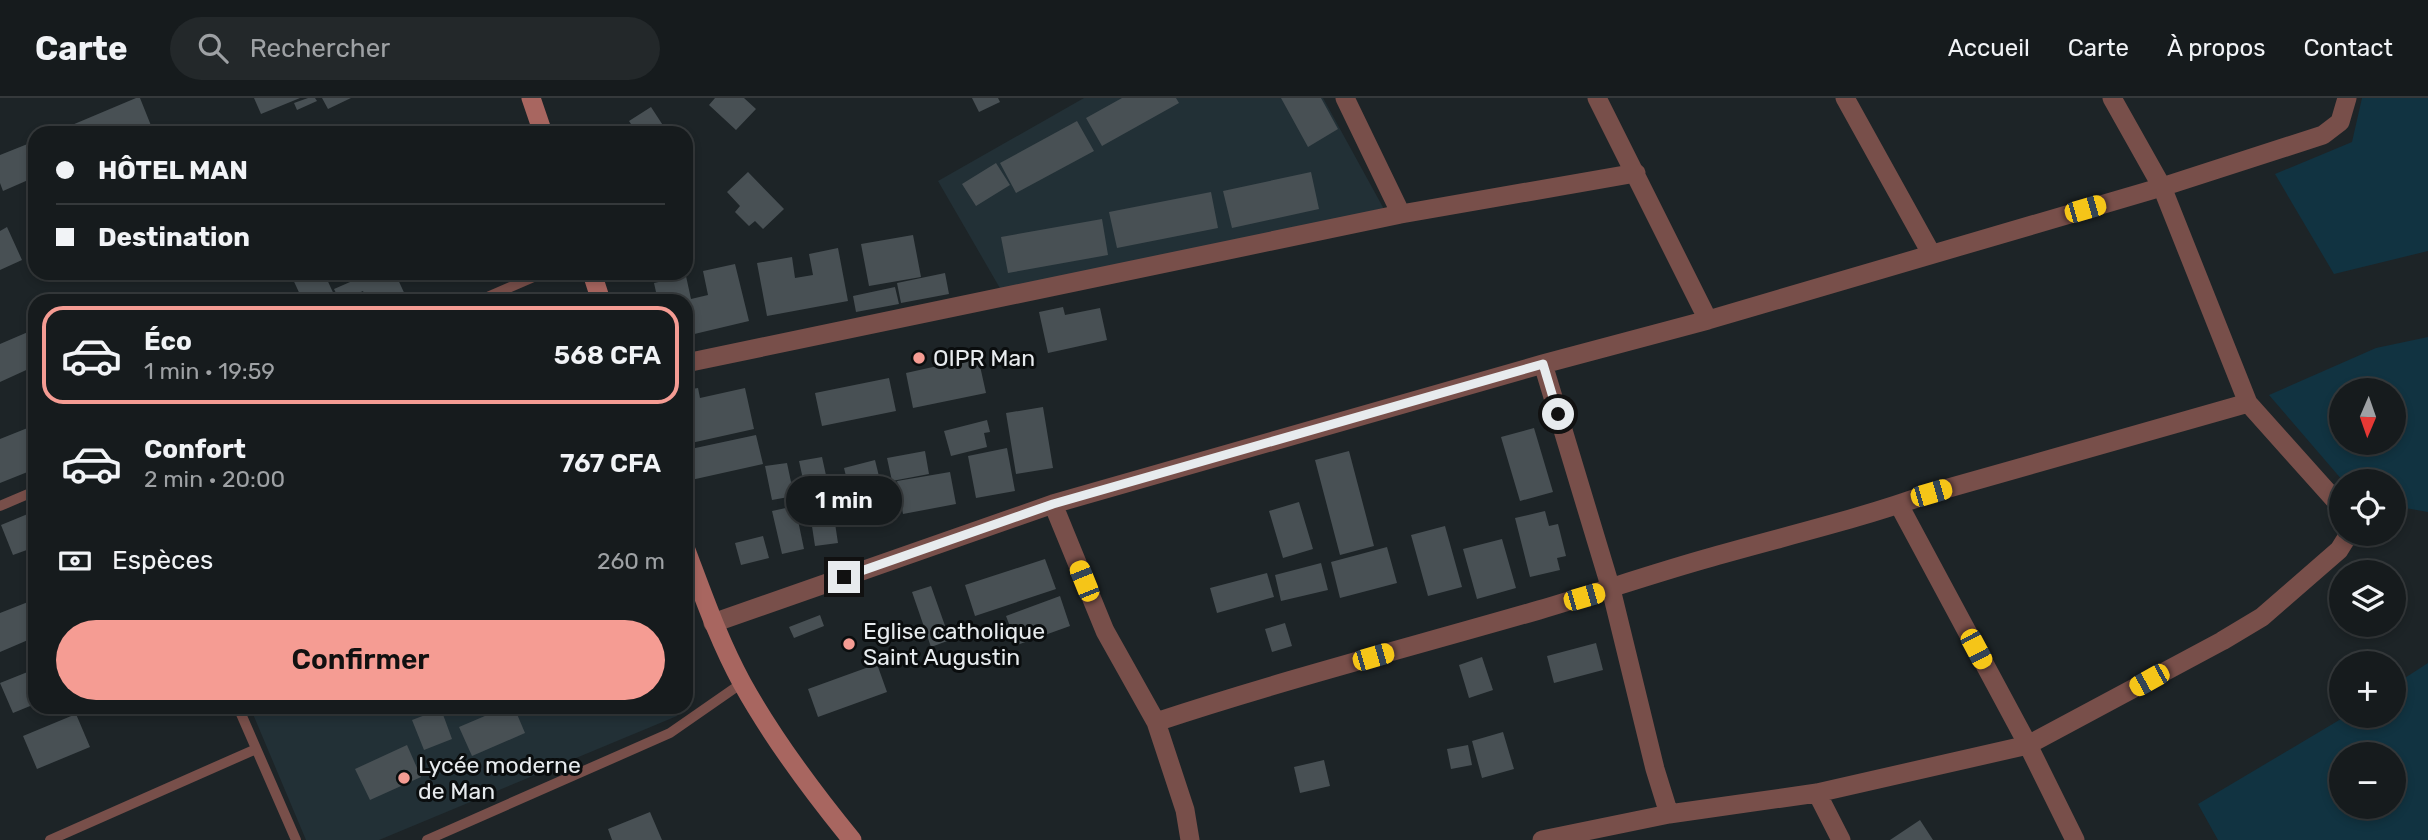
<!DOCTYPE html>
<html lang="fr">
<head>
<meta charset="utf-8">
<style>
	:root { --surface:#161b1d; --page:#23282a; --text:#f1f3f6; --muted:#9ea1a4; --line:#35393b; --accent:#f59c93 }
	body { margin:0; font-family:Rubik,sans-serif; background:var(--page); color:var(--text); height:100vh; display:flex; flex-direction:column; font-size:26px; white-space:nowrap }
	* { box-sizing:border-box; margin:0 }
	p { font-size:23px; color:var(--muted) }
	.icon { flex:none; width:38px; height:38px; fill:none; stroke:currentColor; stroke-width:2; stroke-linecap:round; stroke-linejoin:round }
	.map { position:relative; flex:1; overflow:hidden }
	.details { position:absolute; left:28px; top:196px; width:665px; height:420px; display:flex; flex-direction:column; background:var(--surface); border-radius:21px; box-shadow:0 4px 10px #0003,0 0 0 2px var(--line) }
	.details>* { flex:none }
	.top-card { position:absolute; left:28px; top:28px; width:665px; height:154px; border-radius:21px; box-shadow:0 4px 10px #0003,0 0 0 2px var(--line); display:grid; align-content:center; height:154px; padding:0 28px; background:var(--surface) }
	.needle { width:46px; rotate:182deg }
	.buttons { position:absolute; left:2329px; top:280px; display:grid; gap:14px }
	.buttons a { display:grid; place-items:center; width:77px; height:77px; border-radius:50%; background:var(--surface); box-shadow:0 4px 10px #0003,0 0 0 2px var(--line); font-size:35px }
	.end { position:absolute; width:32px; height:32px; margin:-16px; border:9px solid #e7ebee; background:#111; box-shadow:0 0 0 4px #111 }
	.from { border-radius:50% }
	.bubble { position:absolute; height:49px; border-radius:24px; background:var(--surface); box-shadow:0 4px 10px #0003,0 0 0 2px var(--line); font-size:23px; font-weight:600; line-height:49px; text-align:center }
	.car { position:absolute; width:21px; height:42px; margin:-21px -10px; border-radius:9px; box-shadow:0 0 5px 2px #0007; background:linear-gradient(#f5c518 24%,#345 0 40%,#f5c518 0 76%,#345 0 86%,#f5c518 0) }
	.top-card b { display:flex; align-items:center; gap:24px; height:66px; font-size:26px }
	.top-card b+b { border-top:2px solid var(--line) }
	.top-card i { width:18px; height:18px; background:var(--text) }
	ul { padding:12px 0 0; list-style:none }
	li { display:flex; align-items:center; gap:21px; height:98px; margin:0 14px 10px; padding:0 14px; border:4px solid transparent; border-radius:21px }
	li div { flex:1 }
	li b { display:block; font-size:26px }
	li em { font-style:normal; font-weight:600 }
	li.current { border-color:var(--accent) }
	li>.icon { width:63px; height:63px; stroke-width:1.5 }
	.pay { display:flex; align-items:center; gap:18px; height:77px; padding:0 28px; font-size:26px }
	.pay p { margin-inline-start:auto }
	.cta { display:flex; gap:14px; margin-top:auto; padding:14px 28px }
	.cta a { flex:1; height:80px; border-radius:42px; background:var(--accent); color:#111; font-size:28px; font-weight:600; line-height:80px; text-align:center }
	header { display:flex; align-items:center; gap:42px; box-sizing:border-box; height:98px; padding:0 35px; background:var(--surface); border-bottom:2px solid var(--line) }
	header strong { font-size:33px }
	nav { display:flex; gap:38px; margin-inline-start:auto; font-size:24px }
	.search { width:490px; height:63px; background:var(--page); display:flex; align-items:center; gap:18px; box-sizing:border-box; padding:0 24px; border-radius:38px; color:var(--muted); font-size:26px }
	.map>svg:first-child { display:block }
	.built { fill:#223036 }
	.green { fill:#113341; fill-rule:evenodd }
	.building { fill:#485054 }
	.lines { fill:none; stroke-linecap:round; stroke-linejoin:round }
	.service { stroke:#784f4a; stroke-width:10 }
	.minor { stroke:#784f4a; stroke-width:19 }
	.secondary { stroke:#a86660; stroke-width:19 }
	.route { stroke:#e7ebee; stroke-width:9 }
	.poi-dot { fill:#f59c93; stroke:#0a0d0e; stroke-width:2.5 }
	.labels { text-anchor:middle; stroke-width:6; stroke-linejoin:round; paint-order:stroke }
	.poi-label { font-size:23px; fill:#e7ebee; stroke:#0a0d0e; text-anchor:start }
</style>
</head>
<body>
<header>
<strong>Carte</strong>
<div class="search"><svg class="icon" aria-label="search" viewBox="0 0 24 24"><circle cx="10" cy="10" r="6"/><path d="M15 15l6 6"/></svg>Rechercher</div>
<nav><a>Accueil</a><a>Carte</a><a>À propos</a><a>Contact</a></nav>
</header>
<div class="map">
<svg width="2428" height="742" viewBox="0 0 2428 742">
	<rect width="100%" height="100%" fill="#1d2427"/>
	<path class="built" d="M1084 0H1323L1385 113 1001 192 938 83Z
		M250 609H673L677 618 379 742H306Z"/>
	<path class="green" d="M2362 0H2428V153L2334 176 2275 76 2352 44Z
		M2428 239V414L2394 408V383H2343L2269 297 2376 250ZM2342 292H2394V345H2342Z
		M2428 565V742H2218L2198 706 2346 618H2394V587ZM2342 656H2394V709H2342Z"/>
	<path class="building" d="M136 0H140L152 30 140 35H53Z
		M254 0H300L261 16Z
		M308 0H315L317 3 297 12 294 5Z
		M322 0H351L328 11Z
		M715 0H744L756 11 736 32 709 7Z
		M972 0H998L1000 4 979 14Z
		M1122 0H1176L1179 5 1102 48 1086 20Z
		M1281 0H1321L1338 31 1308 49Z
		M651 9 668 35H637L629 23Z
		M1077 23 1094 53 1016 95 1000 65Z
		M35 43V79L3 93 0 85V57Z
		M996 65 1010 87 976 108 962 86Z
		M748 74 784 111 763 131 755 123 749 128 735 114 740 108 727 94Z
		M1311 74 1319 111 1232 130 1223 93Z
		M1211 94 1218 130 1117 150 1109 114Z
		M1102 121 1108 157 1008 175 1001 139Z
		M7 129 22 162 0 172V133Z
		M913 137 921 179 869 188 861 146Z
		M838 150 848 203 767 218 757 165 792 159 795 180 813 177 809 156Z
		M735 166 749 223 686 238V203H658L654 185 686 178 691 201 708 197 703 173Z
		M290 175H324L337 203H303Z
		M355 175H395L407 201 401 203H367L363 193 340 203 334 191 357 181Z
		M945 175 949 196 901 205 897 185Z
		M895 189 899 206 856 214 853 198Z
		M1063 209 1065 217 1100 210 1107 242 1048 255 1039 214Z
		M35 231V268L0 284V246Z
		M978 259 986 295 913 310 906 275Z
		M889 280 896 313 822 328 815 295Z
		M698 290 700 300 745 290 754 331 691 345 686 320V292Z
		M1043 309 1053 370 1016 376 1006 315Z
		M987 322 990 334 984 335 987 349 951 358 944 333Z
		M35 327V371L0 385V341Z
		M1534 330 1553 394 1520 403 1501 339Z
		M756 337 763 366 691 382 686 352Z
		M1007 350 1015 393 976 400 968 358Z
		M925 353 929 376 892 383 887 360Z
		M1349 353 1374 448 1340 457 1315 362Z
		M822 359 829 391 806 395 799 363Z
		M875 362 889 419 858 427 844 370Z
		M787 365 794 398 772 402 765 368Z
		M950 374 956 406 903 416 897 383Z
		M831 399 838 445 815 448 808 402Z
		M1299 404 1313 451 1283 460 1269 413Z
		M795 408 804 451 782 456 772 413Z
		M35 413V449L13 457 1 427Z
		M1545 413 1549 428 1558 426 1566 458 1557 460 1560 472 1530 479 1515 420Z
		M1445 428 1462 489 1428 498 1411 437Z
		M763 438 769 460 741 467 735 445Z
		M1502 441 1516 490 1477 501 1463 451Z
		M1387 449 1397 485 1340 500 1331 464Z
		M1045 461 1056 491 975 518 965 487Z
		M1321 465 1328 492 1281 503 1275 477Z
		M1267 475 1274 499 1217 515 1210 490Z
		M931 488 950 542 931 549 912 494Z
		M1060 498 1070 528 1017 547 1006 518Z
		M28 504 35 521V539L0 554V515Z
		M820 517 824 528 794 540 789 529Z
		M1285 525 1292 548 1272 554 1265 531Z
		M1596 545 1603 572 1554 585 1547 558Z
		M1482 559 1493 592 1469 600 1459 567Z
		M877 566 887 594 818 619 808 591Z
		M35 571V606L13 615 0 585Z
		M506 609H514L525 635 472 658 459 629Z
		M441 611 452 641 424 652 412 622Z
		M76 616 90 649 37 671 23 638Z
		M1503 634 1514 671 1482 680 1472 643Z
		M407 647 421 679 370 702 355 671Z
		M1468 647 1472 667 1451 671 1447 651Z
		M1324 662 1330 688 1300 695 1294 669Z
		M650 714 662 742H612L608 731Z
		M1920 722 1933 742H1890Z"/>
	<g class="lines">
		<path class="service" d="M478 203 543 175
			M0 408 35 393
			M238 609 296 742
			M50 742 256 651
			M427 742 670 635 742 585"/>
		<path class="minor" d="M1345 0 1401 116
			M1597 0 1708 222
			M1845 0 1931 155
			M2112 0 2162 89 2248 305 2342 410
			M686 265 1401 116 1636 75
			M1543 266 1611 491 1655 671 1669 716
			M1053 406 1105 533 1156 624 1185 712 1190 742
			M1899 407 2028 647 2075 742
			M713 525 1053 406 1543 266 1708 222 2162 89 2323 37 2340 24 2347 0
			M1156 624C1283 582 1411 549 1539 512 1597 495 1654 475 1712 459 1785 438 1860 421 1931 395L2248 305
			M1817 695 1841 742
			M1542 742 1669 716 1817 695 2028 647 2222 543 2262 519 2339 452 2349 436"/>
		<path class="secondary" d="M531 0 543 35
			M592 175 601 203
			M686 452C703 497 719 543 742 585 773 641 812 693 852 742"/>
	</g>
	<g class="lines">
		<path class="route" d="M844 479 1053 406 1543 266 1558 316"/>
	</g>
	<g class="poi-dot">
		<circle cx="919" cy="260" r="7"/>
		<circle cx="849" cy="546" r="7"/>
		<circle cx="404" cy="680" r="7"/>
	</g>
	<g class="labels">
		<g class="poi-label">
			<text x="933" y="268">OIPR Man</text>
			<text x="863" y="541">Eglise catholique<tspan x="863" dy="26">Saint Augustin</tspan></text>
			<text x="418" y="675">Lycée moderne<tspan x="418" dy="26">de Man</tspan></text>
		</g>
	</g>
</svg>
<div class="buttons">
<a><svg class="needle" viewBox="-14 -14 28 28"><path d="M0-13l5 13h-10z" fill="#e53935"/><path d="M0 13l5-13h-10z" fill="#9ea1a4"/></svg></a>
<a><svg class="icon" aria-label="locate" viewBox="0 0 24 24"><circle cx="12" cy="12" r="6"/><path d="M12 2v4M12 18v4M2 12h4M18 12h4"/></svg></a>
<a><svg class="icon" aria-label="layers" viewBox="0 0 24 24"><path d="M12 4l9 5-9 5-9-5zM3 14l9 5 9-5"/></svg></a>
<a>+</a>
<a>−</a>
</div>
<i class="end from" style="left:1558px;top:316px"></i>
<i class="end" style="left:844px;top:479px"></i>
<div class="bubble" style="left:786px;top:378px;width:116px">1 min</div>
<i class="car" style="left:2085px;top:111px;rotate:74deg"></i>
<i class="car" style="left:1931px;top:395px;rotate:74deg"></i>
<i class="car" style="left:1084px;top:483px;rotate:338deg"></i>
<i class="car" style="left:1584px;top:499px;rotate:74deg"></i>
<i class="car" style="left:1976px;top:551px;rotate:152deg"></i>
<i class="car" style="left:1373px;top:559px;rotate:74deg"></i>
<i class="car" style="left:2149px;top:582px;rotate:241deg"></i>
<div class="top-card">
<b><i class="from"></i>HÔTEL MAN</b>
<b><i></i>Destination</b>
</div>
<section class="details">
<ul>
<li class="current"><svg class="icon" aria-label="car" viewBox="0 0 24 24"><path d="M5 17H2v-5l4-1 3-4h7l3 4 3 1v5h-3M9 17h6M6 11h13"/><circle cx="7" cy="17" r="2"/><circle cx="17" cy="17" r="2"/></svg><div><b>Éco</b><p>1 min · 19:59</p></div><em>568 CFA</em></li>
<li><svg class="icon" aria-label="car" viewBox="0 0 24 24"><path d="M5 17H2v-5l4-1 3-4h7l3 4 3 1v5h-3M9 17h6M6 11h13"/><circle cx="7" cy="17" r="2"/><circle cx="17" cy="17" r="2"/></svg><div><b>Confort</b><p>2 min · 20:00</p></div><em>767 CFA</em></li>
</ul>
<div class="pay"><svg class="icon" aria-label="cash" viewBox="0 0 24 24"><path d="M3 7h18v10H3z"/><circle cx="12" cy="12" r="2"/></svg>Espèces<p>260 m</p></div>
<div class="cta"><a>Confirmer</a></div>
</section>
</div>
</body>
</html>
